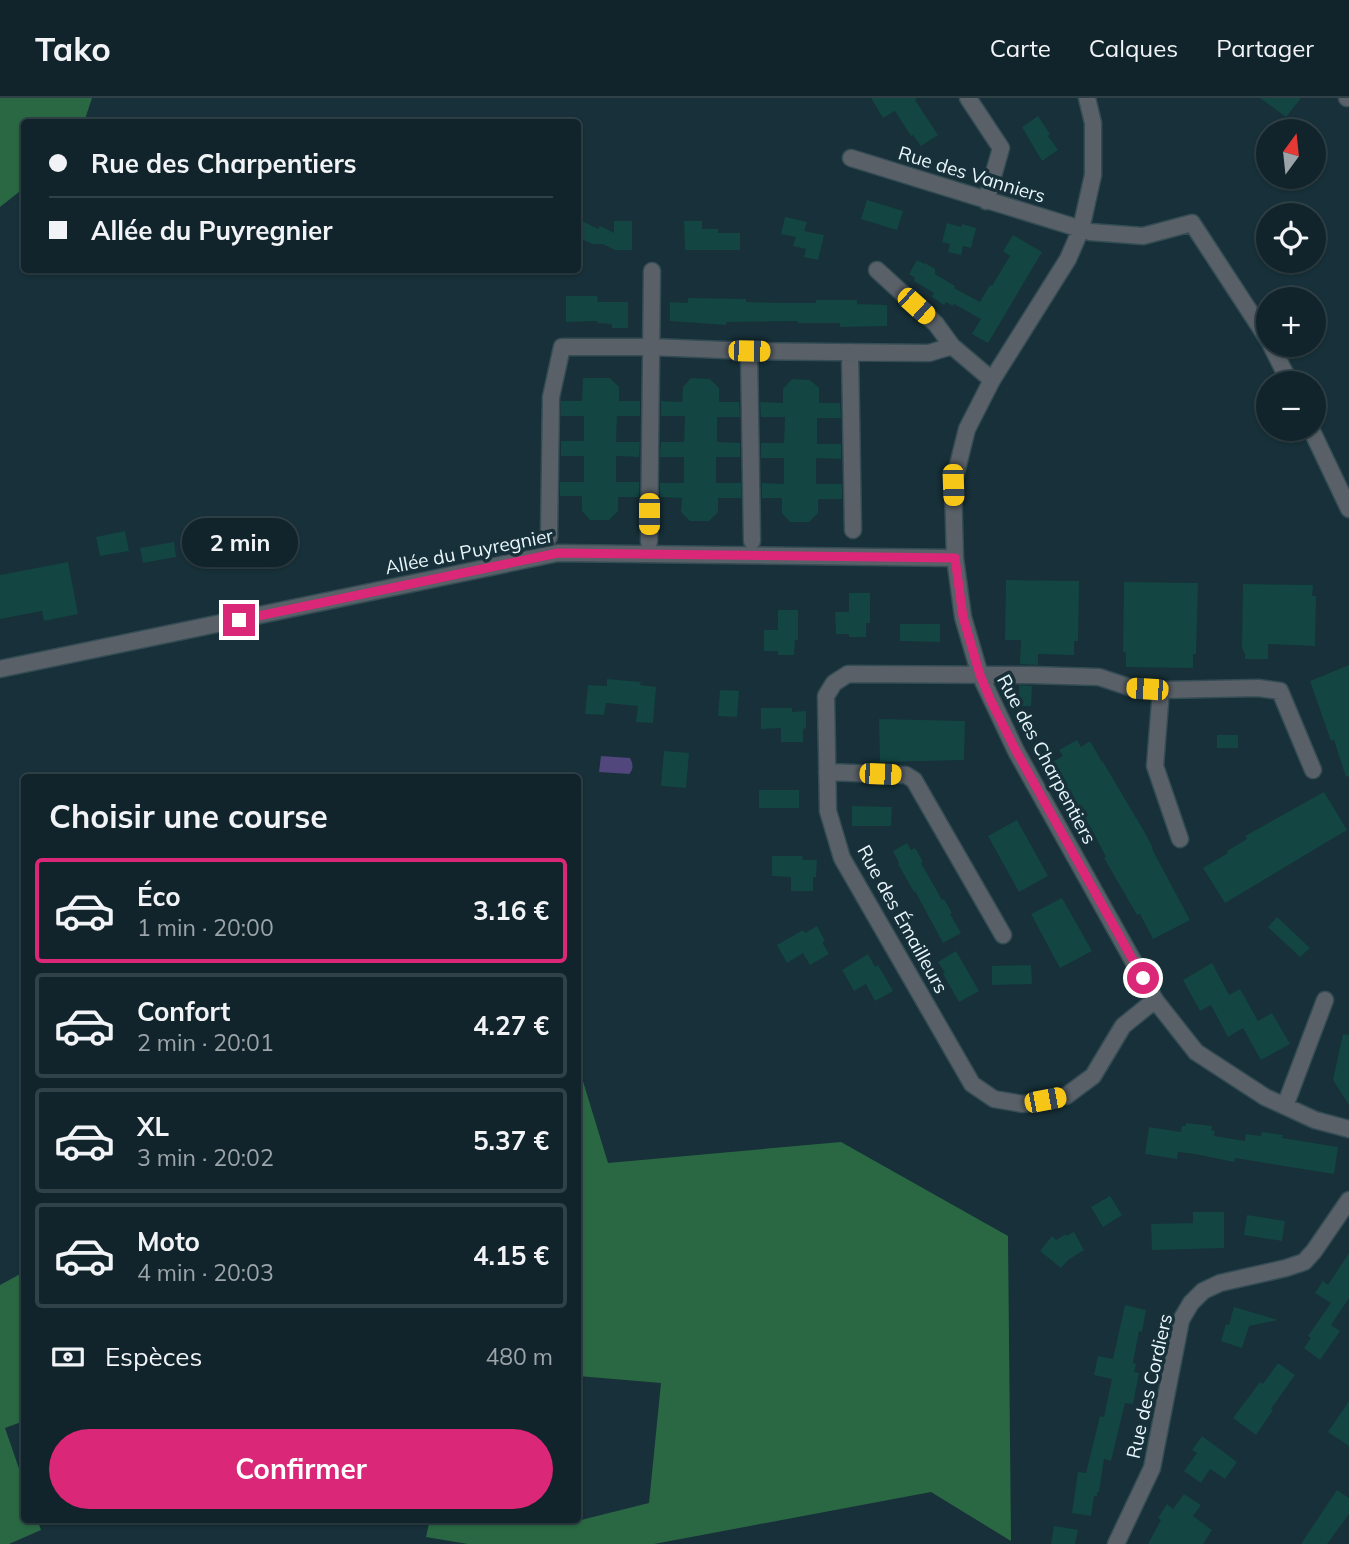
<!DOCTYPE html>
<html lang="fr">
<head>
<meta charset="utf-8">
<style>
	:root { --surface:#11242b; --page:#1e3037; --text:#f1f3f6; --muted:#9ca4a9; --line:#304147; --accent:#db2777 }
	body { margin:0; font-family:Mulish,sans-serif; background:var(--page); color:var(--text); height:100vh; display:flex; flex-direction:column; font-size:26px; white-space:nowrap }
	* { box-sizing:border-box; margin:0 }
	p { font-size:23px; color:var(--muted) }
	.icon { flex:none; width:38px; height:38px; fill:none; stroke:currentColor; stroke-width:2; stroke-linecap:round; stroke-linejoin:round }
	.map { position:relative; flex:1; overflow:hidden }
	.sheet { position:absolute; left:21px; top:676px; width:560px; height:749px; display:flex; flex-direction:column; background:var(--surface); border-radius:7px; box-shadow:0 2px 5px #0004,0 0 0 2px var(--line) }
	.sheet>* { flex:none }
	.banner { position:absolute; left:21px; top:21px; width:560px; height:154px; border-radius:7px; box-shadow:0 2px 5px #0004,0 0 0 2px var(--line); display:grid; align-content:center; height:154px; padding:0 28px; background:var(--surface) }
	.needle { width:46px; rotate:15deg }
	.controls { position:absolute; left:1256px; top:21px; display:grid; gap:14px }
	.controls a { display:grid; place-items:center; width:70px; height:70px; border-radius:50%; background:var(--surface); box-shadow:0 2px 5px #0004,0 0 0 2px var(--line); font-size:35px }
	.end { position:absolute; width:32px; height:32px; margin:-16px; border:9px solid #db2777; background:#fff; box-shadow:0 0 0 4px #fff }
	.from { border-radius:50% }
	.bubble { position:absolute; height:49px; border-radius:24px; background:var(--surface); box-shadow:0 2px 5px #0004,0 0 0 2px var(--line); font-size:23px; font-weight:700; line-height:49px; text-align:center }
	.car { position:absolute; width:21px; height:42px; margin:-21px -10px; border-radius:9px; box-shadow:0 0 5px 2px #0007; background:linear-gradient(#f5c518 24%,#345 0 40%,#f5c518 0 76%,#345 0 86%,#f5c518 0) }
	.banner b { display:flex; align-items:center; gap:24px; height:66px; font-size:26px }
	.banner b+b { border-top:2px solid var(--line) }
	.banner i { width:18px; height:18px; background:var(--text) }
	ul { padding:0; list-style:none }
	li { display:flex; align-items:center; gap:21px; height:105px; margin:0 14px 10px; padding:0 14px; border:4px solid var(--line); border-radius:7px }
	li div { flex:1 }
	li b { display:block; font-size:26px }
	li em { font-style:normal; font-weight:700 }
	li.on { border-color:var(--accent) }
	li>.icon { width:63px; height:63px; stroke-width:1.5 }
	h2 { padding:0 28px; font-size:32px; line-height:84px }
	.pay { display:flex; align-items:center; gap:18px; height:77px; padding:0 28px; font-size:26px }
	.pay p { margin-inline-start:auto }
	.cta { display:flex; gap:14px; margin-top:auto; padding:14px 28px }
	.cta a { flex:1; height:80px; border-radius:42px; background:var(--accent); color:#fff; font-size:28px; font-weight:700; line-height:80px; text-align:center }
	header { display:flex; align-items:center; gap:42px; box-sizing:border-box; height:98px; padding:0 35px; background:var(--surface); border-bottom:2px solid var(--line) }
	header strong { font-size:33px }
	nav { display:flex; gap:38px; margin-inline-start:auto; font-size:24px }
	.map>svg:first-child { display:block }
	.forest { fill:#2a6843 }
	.water { fill:#51477d }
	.building { fill:#134542 }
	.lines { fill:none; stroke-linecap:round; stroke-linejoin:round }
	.minor-casing { stroke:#344c54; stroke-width:19 }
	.minor { stroke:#596068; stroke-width:16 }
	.route { stroke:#db2777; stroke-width:9 }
	.labels { text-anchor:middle; stroke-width:7; stroke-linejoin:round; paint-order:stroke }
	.street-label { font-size:19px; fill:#e9f7fd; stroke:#173039 }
</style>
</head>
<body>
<header>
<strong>Tako</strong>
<nav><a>Carte</a><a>Calques</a><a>Partager</a></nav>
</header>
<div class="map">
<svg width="1349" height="1446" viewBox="0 0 1349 1446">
	<rect width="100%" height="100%" fill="#173039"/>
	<path class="forest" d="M0 0H92L84 24H24V90L0 109Z
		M578 967 608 1065 841 1044 1008 1138 1011 1443 931 1394 654 1446H468L426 1439 430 1421H555L569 1425 649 1405 661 1285 578 1278Z
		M24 1174V1323L5 1330 24 1385V1421H37L41 1432 9 1446H0V1187Z"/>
	<path class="water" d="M601 658 630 660C633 666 634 671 629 676L599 674Z"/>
	<path class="building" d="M871 0H917L915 2 938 37 921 48 913 37 911 38 895 13 883 20Z
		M1260 0H1301L1286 19Z
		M1038 18 1050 36 1048 38 1058 52 1042 63 1022 29Z
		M867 102 903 113 897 132 861 121Z
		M785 119 807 124 804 133 824 137 818 162 804 159 806 151 793 148 796 139 781 136Z
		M578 121 598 131 600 128 614 135V123H632V152H615L603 146H592L578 139Z
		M684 123H702V131H718V135H740V152H685Z
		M947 125 961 129 962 126 976 130 971 150 963 148 961 157 948 154 950 146 942 144Z
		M1013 137 1042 154 988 245 972 236 981 221 954 206 953 208 946 204 944 207 932 199 934 195 914 183 915 180 909 176 917 162 924 166 925 165 935 171V176L955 188 954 190 980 204 990 187 992 188 1010 158 1003 153Z
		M566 198H597L598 204H628V230H612V226L597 225V223L566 224Z
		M688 200 746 201V204L781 205H816V202H857V206L887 207V228L840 229V225H798V223L726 224V227L670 223V204L688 205Z
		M583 280H610L619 289V303H640V318H617L616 344H640L639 359 616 358V384H639V399H618V413L609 422H590L582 413V398H560V384H584V358H561V343H584V318H561V303H582Z
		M691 280 710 281 719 290V304H739L740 319H717V344L740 345V359H716V385H741V400H718V414L709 423H690L681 414 682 400 660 399V385H684V359H660L661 344H684L685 318H661V303L682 304 683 289Z
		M792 281 810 282 819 290V305H840L841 320H817V346H841V361L816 360V386H842V401H818V415L809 424H790L782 415V400H762V385L784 386V360H761V345H784L785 319H761L760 304 783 305V291Z
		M125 433 129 453 100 458 96 439Z
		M174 444 176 459 143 465 140 450Z
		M68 464 78 516 44 523 42 513 0 521V477Z
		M1006 482 1079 483 1078 543H1074V557L1038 556V567L1020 566 1021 542H1005Z
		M1124 484 1198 485 1196 556H1193V570L1126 569V554H1123Z
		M1243 486 1313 487 1312 498H1316L1315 548 1268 546V561H1245V556L1242 550Z
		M849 495H870V525H866V539H849V536H836L835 514H849Z
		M778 512H798V542H795L794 557H778V553H764V532H778Z
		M900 526H940V544L900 543Z
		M1349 567V678L1346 679 1334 642 1331 643 1310 583Z
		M607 581 641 584 640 587 656 589 653 625 636 624 638 608 606 605 604 617 585 616 588 587 607 588Z
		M1019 587 1032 588 1031 608H1019Z
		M720 592 739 593 737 619 718 618Z
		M761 610H792V614L806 613V630L803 631V644H781V630L761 631Z
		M879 621 965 623 964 662 880 664Z
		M1217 637H1238V650H1217Z
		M1077 642 1081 649 1090 643 1102 664H1103L1145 735 1153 750 1152 751 1190 822 1153 841 1140 816 1137 817 1104 760 1106 759 1092 732 1072 696 1069 697 1052 664 1063 658 1059 652Z
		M664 653 689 655 686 690 661 688Z
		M759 692H799V710H759Z
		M1324 694 1347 732 1225 805 1203 770 1228 755 1227 753 1247 741 1245 738Z
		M852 708 892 709 891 728H852Z
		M1017 722 1048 778 1019 794 988 738Z
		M907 745 911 752 915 750 923 764 921 765 942 802 944 801 952 815 950 816 961 835 943 845 915 793 914 794 898 766 899 765 893 753Z
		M772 758H802L803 762H817L816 779H813V793H791V779L772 778Z
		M1062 800 1092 853 1060 870 1031 816Z
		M1277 819 1310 850 1300 859 1268 829Z
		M817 828 825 843 822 844 829 856 810 867 803 855 787 865 777 847 803 832 805 835Z
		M956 853 979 893 959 904 943 876 945 875 938 864Z
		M868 856 875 869 878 867 893 893 875 903 866 886 854 893 842 872Z
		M1212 865 1229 897 1240 891 1258 923 1272 915 1290 946 1261 962 1243 930 1228 939 1211 907 1200 913 1183 882Z
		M1031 867 1032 886 992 887V868Z
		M1343 936 1349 937V1007L1333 982Z
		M1186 1025 1212 1028 1211 1032 1215 1033 1214 1038 1245 1043 1246 1036 1261 1038 1262 1034 1283 1037 1282 1040 1338 1049 1334 1076 1235 1060 1234 1064 1195 1056 1178 1054 1177 1061 1145 1056 1149 1029 1181 1034 1182 1028H1186Z
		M1110 1098 1122 1117 1103 1129 1091 1109Z
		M1193 1114H1224V1150L1152 1152 1151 1126 1193 1125Z
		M1247 1117 1285 1123 1282 1143 1244 1137Z
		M1074 1134 1084 1152 1068 1162 1061 1170 1040 1153 1052 1138 1056 1142 1066 1136V1138Z
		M1349 1155V1200L1331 1227 1340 1233 1320 1262 1304 1250 1311 1240 1308 1238 1331 1205 1315 1195 1323 1183 1328 1187Z
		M1125 1207 1146 1212 1142 1234 1139 1233 1133 1265 1136 1266 1134 1274 1139 1275 1133 1306 1125 1305 1111 1363 1104 1361 1099 1394H1097V1398H1094L1091 1418 1072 1415 1078 1374 1086 1375 1100 1318 1104 1319 1112 1281 1094 1277 1098 1258 1113 1261Z
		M1234 1209 1278 1222 1249 1228 1242 1250 1221 1243 1226 1226 1229 1227Z
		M1278 1265 1295 1277 1271 1311 1273 1312 1256 1337 1233 1320 1260 1284 1263 1286Z
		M1349 1303V1348L1328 1334Z
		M1202 1338 1237 1364 1225 1381 1210 1371 1201 1385 1184 1373 1197 1355 1192 1352Z
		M1337 1392 1349 1400V1416L1327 1446H1301Z
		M1184 1396 1201 1407 1193 1418 1212 1432 1203 1446H1148L1161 1422 1158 1420 1167 1406 1173 1411Z
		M1054 1428 1078 1432 1075 1446H1051Z"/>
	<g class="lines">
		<g class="minor-casing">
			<path id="minor" d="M968 0 1001 50 986 103
				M1087 0 1093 25V77L1081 131 1090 134 1143 138 1192 125 1269 243
				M1347 0H1349
				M851 60 1081 131 1068 161 992 282 967 331 953 387 955 460 963 519 980 577 1016 653 1155 902 1196 954 1265 999 1315 1022 1349 1031
				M877 172 936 226 952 248
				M1271 247 1290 285
				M749 253 752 443
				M850 254 853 432
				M1311 331 1349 411
				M549 439 551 299 562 249H651L749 253 929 255 952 248 992 282
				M649 444 652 173
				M0 571 558 455 955 460
				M1161 592 1258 590 1280 593 1313 672
				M827 674 906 677 914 682 1003 837
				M1155 902 1123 928 1093 978 1066 998 1023 1006 994 1001 972 986 842 760 828 713 826 598 834 585 848 576 1030 577 1099 579 1132 590 1161 592 1155 668 1180 741
				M1285 1008 1325 902
				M1116 1446 1152 1370 1181 1222 1191 1205 1203 1193 1220 1185 1286 1170 1304 1164 1314 1153 1349 1102"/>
		</g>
		<use href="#minor" class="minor"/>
	</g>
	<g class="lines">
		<path class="route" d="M239 522 558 455 955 460 963 519 980 577 990 601 1016 653 1143 880"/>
	</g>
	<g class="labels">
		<g class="street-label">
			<text transform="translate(972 76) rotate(17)" y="7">Rue des Vanniers</text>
			<text transform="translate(469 453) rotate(-11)" y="7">Allée du Puyregnier</text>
			<text transform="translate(1047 661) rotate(62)" y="7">Rue des Charpentiers</text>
			<text transform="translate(903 821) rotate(61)" y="7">Rue des Émailleurs</text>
			<text transform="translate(1149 1288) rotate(-77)" y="7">Rue des Cordiers</text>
		</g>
	</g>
</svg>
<div class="controls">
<a><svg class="needle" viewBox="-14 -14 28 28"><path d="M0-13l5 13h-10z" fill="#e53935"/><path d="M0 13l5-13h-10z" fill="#9ca4a9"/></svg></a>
<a><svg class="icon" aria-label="locate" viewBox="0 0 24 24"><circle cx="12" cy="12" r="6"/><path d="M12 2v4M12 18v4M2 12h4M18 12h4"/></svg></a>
<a>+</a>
<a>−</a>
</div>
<i class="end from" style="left:1143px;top:880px"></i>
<i class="end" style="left:239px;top:522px"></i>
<div class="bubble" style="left:182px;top:420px;width:116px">2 min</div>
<i class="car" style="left:916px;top:208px;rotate:132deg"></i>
<i class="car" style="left:749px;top:253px;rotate:91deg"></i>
<i class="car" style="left:953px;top:387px;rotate:178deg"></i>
<i class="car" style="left:649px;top:416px;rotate:180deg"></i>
<i class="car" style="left:1147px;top:591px;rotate:274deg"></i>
<i class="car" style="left:880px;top:676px;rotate:92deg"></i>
<i class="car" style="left:1045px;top:1002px;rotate:79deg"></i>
<div class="banner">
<b><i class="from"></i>Rue des Charpentiers</b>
<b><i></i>Allée du Puyregnier</b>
</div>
<section class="sheet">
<h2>Choisir une course</h2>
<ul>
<li class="on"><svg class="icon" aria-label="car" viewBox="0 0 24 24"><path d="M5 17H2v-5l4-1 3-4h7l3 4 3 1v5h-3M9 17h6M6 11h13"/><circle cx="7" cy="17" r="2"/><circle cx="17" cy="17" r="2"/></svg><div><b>Éco</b><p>1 min · 20:00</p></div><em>3.16 €</em></li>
<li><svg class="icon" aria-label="car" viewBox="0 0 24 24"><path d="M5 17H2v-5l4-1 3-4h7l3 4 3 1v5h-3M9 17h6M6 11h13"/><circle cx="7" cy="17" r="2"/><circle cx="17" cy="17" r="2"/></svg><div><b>Confort</b><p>2 min · 20:01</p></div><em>4.27 €</em></li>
<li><svg class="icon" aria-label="car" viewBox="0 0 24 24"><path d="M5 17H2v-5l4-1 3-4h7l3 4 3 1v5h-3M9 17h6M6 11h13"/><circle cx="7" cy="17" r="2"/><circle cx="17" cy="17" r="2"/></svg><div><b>XL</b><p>3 min · 20:02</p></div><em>5.37 €</em></li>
<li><svg class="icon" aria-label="car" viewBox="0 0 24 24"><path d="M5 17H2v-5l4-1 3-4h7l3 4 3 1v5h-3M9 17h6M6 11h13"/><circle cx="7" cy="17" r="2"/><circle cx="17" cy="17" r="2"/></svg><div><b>Moto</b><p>4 min · 20:03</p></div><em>4.15 €</em></li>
</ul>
<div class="pay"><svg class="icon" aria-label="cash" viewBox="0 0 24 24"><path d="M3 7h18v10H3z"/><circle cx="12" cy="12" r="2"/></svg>Espèces<p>480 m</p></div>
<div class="cta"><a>Confirmer</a></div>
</section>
</div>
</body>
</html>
